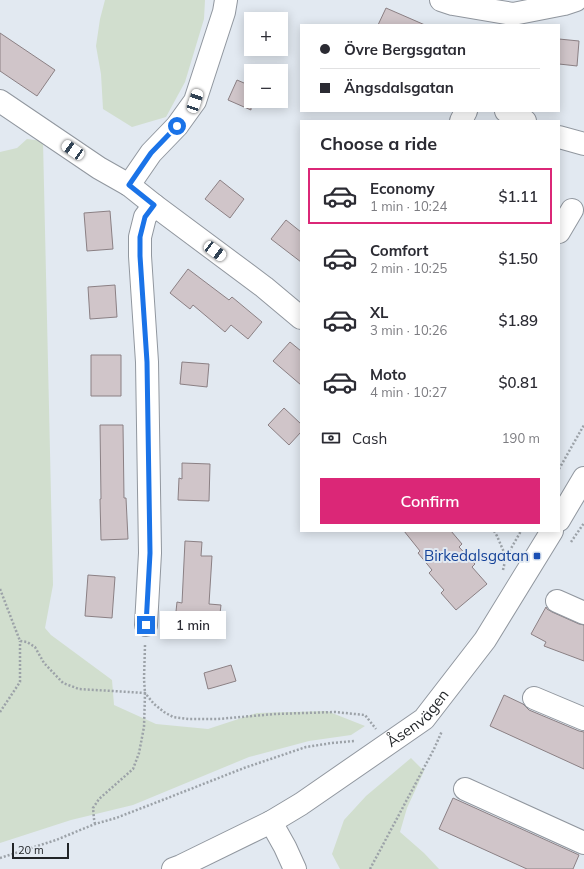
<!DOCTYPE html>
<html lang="en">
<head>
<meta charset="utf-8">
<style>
	:root { --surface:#fff; --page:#f2f2f3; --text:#2b2b33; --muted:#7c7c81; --line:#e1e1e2; --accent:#db2777 }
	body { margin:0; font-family:Mulish,sans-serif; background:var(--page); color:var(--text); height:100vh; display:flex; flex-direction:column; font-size:15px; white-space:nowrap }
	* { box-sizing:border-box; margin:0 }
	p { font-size:13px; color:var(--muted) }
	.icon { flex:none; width:22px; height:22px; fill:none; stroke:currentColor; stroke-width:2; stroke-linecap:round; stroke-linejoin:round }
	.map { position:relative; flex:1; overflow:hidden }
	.panel { position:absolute; left:300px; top:120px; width:260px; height:412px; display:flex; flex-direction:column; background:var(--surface); border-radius:0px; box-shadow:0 2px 10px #0003 }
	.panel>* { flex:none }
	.hud { position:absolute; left:300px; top:24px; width:260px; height:88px; border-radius:0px; box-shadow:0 2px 10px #0003; display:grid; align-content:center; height:88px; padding:0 20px; background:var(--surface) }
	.fabs { position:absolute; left:244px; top:12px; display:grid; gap:8px }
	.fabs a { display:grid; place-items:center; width:44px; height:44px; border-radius:0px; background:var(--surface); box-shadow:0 2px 10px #0003; font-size:20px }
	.scale { position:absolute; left:12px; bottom:10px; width:57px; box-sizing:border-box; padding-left:4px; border:2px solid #212427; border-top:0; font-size:11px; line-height:14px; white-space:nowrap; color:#212427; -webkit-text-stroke:3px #e2e9f1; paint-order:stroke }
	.end { position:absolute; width:18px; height:18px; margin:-9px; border:5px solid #1a73e8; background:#fff; box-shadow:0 0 0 2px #fff }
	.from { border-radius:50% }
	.bubble { position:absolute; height:28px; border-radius:0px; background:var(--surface); box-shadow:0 2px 10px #0003; font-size:13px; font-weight:600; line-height:28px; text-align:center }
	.car { position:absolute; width:12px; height:24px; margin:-12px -6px; border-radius:5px; box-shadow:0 0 3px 1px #0007; background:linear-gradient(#fff 24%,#345 0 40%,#fff 0 76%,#345 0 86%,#fff 0) }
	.hud b { display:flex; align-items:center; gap:14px; height:38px; font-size:15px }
	.hud b+b { border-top:1px solid var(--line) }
	.hud i { width:10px; height:10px; background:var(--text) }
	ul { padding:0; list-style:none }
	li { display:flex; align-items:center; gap:12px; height:56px; margin:0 8px 6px; padding:0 12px; border:2px solid transparent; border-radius:0px }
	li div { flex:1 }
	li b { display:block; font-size:15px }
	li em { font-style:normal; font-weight:600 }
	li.current { border-color:var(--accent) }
	li>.icon { width:36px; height:36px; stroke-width:1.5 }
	h2 { padding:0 20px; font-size:18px; line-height:48px }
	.pay { display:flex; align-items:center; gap:10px; height:44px; padding:0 20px; font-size:15px }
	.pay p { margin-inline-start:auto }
	.primary-button { display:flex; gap:8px; margin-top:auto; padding:8px 20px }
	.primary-button a { flex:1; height:46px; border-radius:0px; background:var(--accent); color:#fff; font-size:16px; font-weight:600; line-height:46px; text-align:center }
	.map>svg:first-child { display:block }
	.green { fill:#d1dece }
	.building { fill:#d0c5c9; stroke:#8b8084 }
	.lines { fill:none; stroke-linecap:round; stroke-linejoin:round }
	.minor-casing { stroke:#91979f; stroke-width:24 }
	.path { stroke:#9ca2a8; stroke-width:2.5; stroke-dasharray:2 2; stroke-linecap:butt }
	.minor { stroke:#fff; stroke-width:22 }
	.route { stroke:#1a73e8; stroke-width:5 }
	.transit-dot { fill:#1a4fb4; stroke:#e2e9f1; stroke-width:1.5 }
	.labels { text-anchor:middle; stroke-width:4; stroke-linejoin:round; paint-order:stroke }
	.transit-label { font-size:15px; fill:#164399; stroke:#e2e9f1; text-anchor:end }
	.street-label { font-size:15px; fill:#212427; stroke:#e2e9f1 }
</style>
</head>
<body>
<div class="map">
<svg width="584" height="869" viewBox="0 0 584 869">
	<rect width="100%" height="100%" fill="#e2e9f1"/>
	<path class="green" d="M105 0H205L204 19 185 82 166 117 132 127 103 109 101 74 96 46 100 19Z
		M27 139 43 141 53 585 45 628 51 635 112 680 114 705 156 724 208 729 257 713 327 711 365 726 351 735 309 741 249 757 133 805 71 820 0 843V152L17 148Z
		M411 758 424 771 407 808 400 832 424 853 439 869H340L332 854 344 820 366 796Z"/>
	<path class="building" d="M386 8 425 25H378Z
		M0 33 55 70 37 96 0 71Z
		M559 39 579 41 577 66 559 64Z
		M237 80 251 86V110L228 100Z
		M220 180 244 199 230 218 205 199Z
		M110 211 113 249 87 251 84 213Z
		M286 220 301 232V262L271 239Z
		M188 269 229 300 232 297 262 322 248 339 231 325 225 332 193 305 190 309 170 293Z
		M115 285 117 317 90 319 88 287Z
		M290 342 301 351V385L273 361Z
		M91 355H121V396H91Z
		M182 362 209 364 207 387 180 384Z
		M284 408 301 424V432L289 445 268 425Z
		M100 425H123L124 498H126L128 539 101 540 100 499H101Z
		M182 463 210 464 209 501 178 500 179 478 182 479Z
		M404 531H451L462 544 459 547 475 564 472 567 487 584 456 610 441 593 444 590 429 573 432 570 418 553 420 551Z
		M185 541 202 542 201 556H212L209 604 221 605 218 630 197 628 196 632 174 630 177 602 182 603Z
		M88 575 115 577 112 618 85 616Z
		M546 607 547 609 552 612 579 624 584 625V661L544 646 546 642 531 634Z
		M231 665 236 681 212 688 208 689 204 673Z
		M504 695 523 704 529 710 579 731 584 732V769L490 726Z
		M453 798 579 855 573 869H527L439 829Z"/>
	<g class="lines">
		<g class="minor-casing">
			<g id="minor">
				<path d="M441 0 453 4 513 14 564 4 576 0"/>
				<path d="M0 101 99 168 129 185 154 205 264 287 301 318"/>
				<path d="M506 111 525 121"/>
				<path d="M461 121 466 111"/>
				<path d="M559 137 584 144"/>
				<path d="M129 185 151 153 177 126 195 101 224 12 226 0"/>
				<path d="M559 232 572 210"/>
				<path d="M559 520 584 478"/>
				<path d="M557 601 584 613"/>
				<path d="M146 625 150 553 147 362 140 256V237L145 217 154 205"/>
				<path d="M534 698 584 719"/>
				<path d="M465 789 584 843"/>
				<path d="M271 822 285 847 295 869"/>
				<path id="s1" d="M173 869 181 866 271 822 301 804 424 719 485 640 552 531"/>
			</g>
		</g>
		<path class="path" d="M559 469 584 425
			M494 531 497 536 506 557
			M571 542 584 523
			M503 570 506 557 521 531
			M0 589 20 641 27 642 35 647 44 663 63 683 79 689 145 693 154 704 164 712 173 717 189 719H218L275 714 335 712 365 715 376 729
			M0 712 20 682V641
			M95 824 94 819 93 808 99 799 133 769 139 753 144 727 145 693 144 679 145 645
			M0 858 56 840 95 824 116 818 160 801 244 768 306 747 332 743 354 741
			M370 869 434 749 442 731"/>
		<use href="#minor" class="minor"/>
	</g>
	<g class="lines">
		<path class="route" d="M146 625 150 553 147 362 140 256V237L145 217 154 205 129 185 151 153 177 126"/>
	</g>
	<rect class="transit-dot" x="533" y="552" width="8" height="8" rx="2"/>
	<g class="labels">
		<g class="transit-label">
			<text x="529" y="561">Birkedalsgatan</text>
		</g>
		<g class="street-label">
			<text dy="5" stroke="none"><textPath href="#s1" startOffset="289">Åsenvägen</textPath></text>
		</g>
	</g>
</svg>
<div class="fabs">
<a>+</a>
<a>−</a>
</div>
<div class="scale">20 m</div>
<i class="end from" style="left:177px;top:126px"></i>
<i class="end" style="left:146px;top:625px"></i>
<div class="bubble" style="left:160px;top:611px;width:66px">1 min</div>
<i class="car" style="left:195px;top:101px;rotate:18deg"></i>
<i class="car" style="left:73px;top:150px;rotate:304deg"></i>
<i class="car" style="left:215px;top:251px;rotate:127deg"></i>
<div class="hud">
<b><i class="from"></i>Övre Bergsgatan</b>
<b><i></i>Ängsdalsgatan</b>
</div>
<section class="panel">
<h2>Choose a ride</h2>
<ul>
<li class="current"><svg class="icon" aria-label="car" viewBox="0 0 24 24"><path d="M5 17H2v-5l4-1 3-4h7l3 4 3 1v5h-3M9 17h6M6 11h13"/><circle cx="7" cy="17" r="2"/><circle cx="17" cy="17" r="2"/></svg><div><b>Economy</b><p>1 min · 10:24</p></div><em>$1.11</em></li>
<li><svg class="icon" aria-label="car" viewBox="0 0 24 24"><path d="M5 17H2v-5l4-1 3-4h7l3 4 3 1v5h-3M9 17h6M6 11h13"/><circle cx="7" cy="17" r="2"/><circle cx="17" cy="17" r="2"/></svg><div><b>Comfort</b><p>2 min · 10:25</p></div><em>$1.50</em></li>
<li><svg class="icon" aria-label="car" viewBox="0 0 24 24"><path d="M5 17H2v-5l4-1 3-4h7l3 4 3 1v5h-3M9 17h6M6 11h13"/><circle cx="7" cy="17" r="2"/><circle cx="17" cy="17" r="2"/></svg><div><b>XL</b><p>3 min · 10:26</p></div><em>$1.89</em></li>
<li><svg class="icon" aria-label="car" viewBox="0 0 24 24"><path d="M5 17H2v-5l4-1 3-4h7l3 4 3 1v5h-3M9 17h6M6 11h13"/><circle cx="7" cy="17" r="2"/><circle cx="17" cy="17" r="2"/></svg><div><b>Moto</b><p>4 min · 10:27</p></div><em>$0.81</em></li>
</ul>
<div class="pay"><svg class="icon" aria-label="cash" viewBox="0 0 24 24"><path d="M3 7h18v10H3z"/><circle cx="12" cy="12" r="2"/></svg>Cash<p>190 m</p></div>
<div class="primary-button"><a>Confirm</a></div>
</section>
</div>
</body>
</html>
